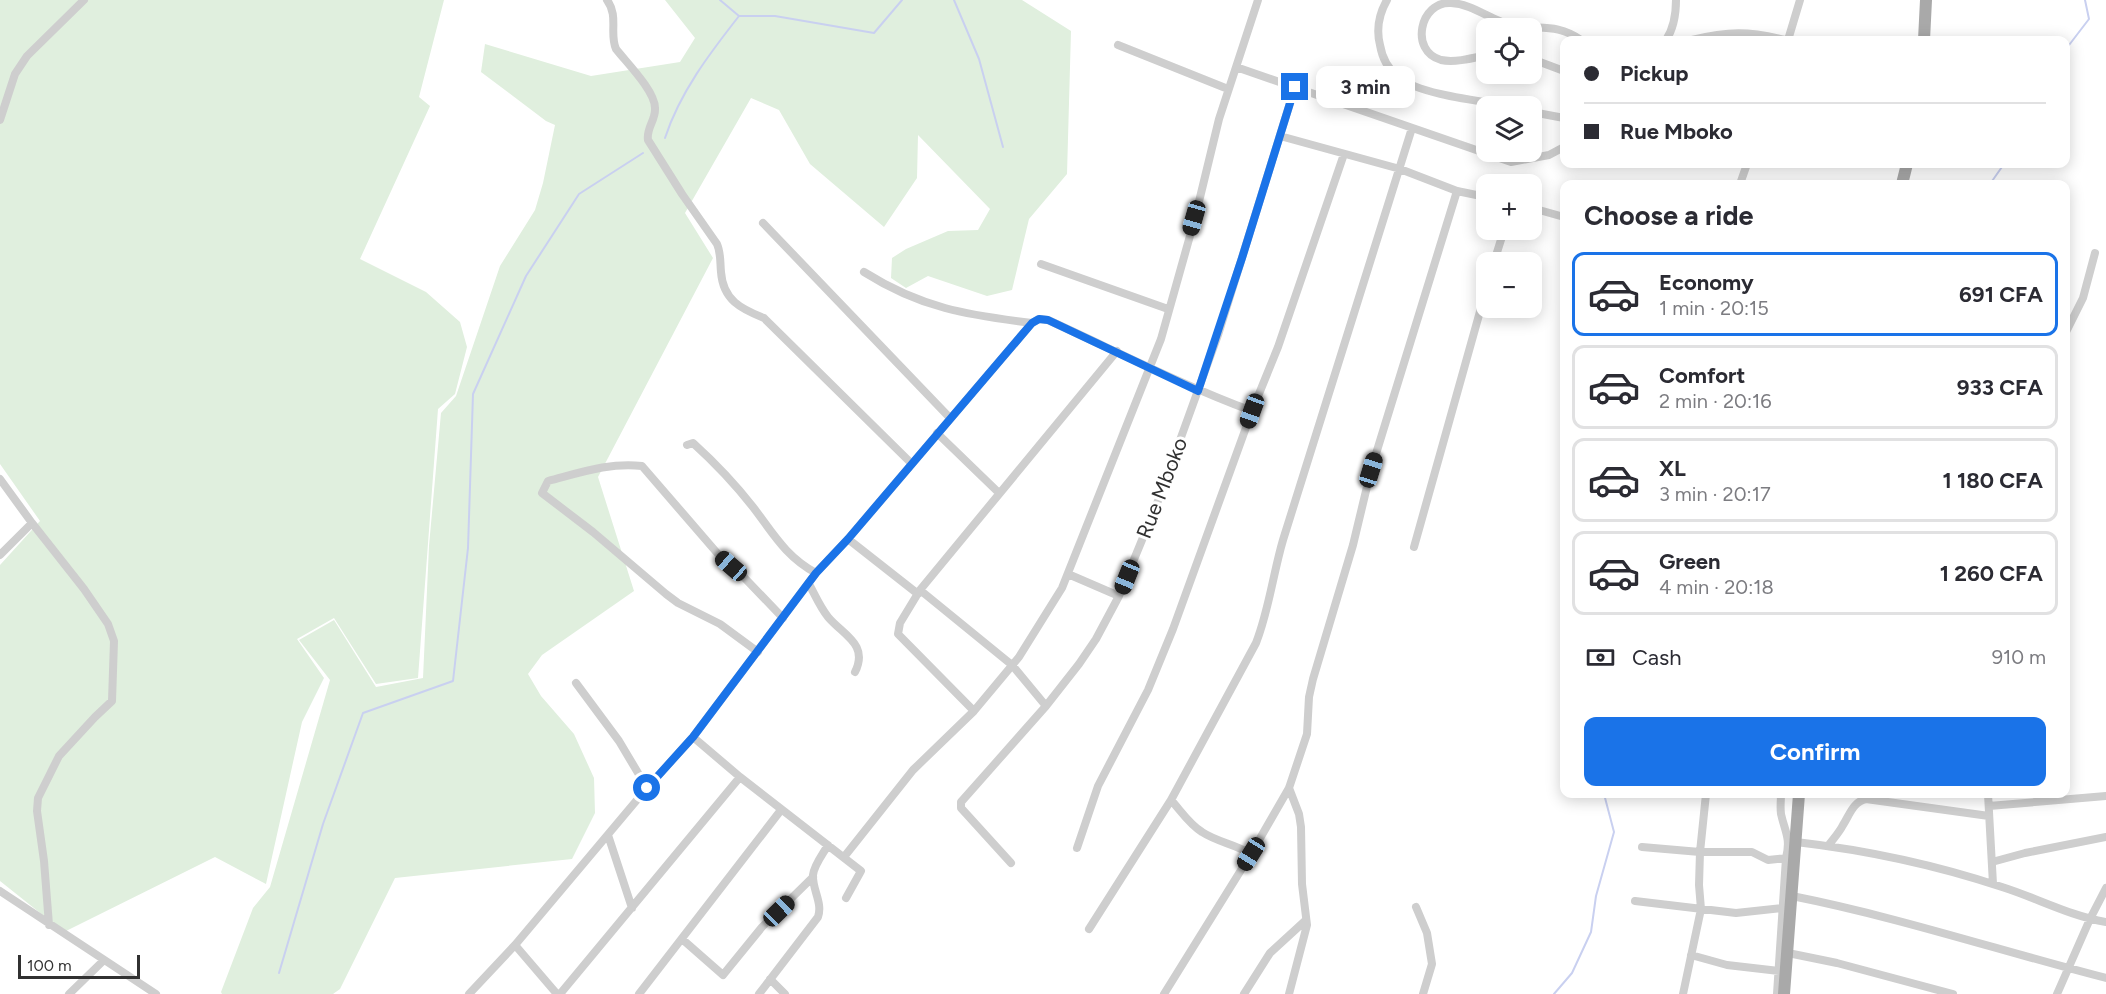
<!DOCTYPE html>
<html lang="en">
<head>
<meta charset="utf-8">
<style>
	:root { --surface:#fff; --page:#f7f7f7; --text:#2b2b33; --muted:#7c7c81; --line:#e1e1e2; --accent:#1a73e8 }
	body { margin:0; font-family:Figtree,sans-serif; background:var(--page); color:var(--text); height:100vh; display:flex; flex-direction:column; font-size:22px; white-space:nowrap }
	* { box-sizing:border-box; margin:0 }
	p { font-size:20px; color:var(--muted) }
	.icon { flex:none; width:33px; height:33px; fill:none; stroke:currentColor; stroke-width:2; stroke-linecap:round; stroke-linejoin:round }
	.map { position:relative; flex:1; overflow:hidden }
	.side { position:absolute; left:1560px; top:180px; width:510px; height:618px; display:flex; flex-direction:column; background:var(--surface); border-radius:12px; box-shadow:0 3px 15px #0003 }
	.side>* { flex:none }
	.hud { position:absolute; left:1560px; top:36px; width:510px; height:132px; border-radius:12px; box-shadow:0 3px 15px #0003; display:grid; align-content:center; height:132px; padding:0 24px; background:var(--surface) }
	.fabs { position:absolute; left:1476px; top:18px; display:grid; gap:12px }
	.fabs a { display:grid; place-items:center; width:66px; height:66px; border-radius:12px; background:var(--surface); box-shadow:0 3px 15px #0003; font-size:30px }
	.scale { position:absolute; left:18px; bottom:15px; width:122px; box-sizing:border-box; padding-left:6px; border:3px solid #313131; border-top:0; font-size:16px; line-height:21px; white-space:nowrap; color:#313131; -webkit-text-stroke:4px #fff; paint-order:stroke }
	.end { position:absolute; width:27px; height:27px; margin:-14px; border:8px solid #1a73e8; background:#fff; box-shadow:0 0 0 3px #fff }
	.from { border-radius:50% }
	.bubble { position:absolute; height:42px; border-radius:12px; background:var(--surface); box-shadow:0 3px 15px #0003; font-size:20px; font-weight:700; line-height:42px; text-align:center }
	.car { position:absolute; width:18px; height:36px; margin:-18px -9px; border-radius:8px; box-shadow:0 0 4px 2px #0007; background:linear-gradient(#222 24%,#8ab4d8 0 40%,#222 0 76%,#8ab4d8 0 86%,#222 0) }
	.hud b { display:flex; align-items:center; gap:21px; height:57px; font-size:22px }
	.hud b+b { border-top:2px solid var(--line) }
	.hud i { width:15px; height:15px; background:var(--text) }
	ul { padding:0; list-style:none }
	li { display:flex; align-items:center; gap:18px; height:84px; margin:0 12px 9px; padding:0 12px; border:3px solid var(--line); border-radius:12px }
	li div { flex:1 }
	li b { display:block; font-size:22px }
	li em { font-style:normal; font-weight:700 }
	li.current { border-color:var(--accent) }
	li>.icon { width:54px; height:54px; stroke-width:1.5 }
	h2 { padding:0 24px; font-size:27px; line-height:72px }
	.pay { display:flex; align-items:center; gap:15px; height:66px; padding:0 24px; font-size:22px }
	.pay p { margin-inline-start:auto }
	.action { display:flex; gap:12px; margin-top:auto; padding:12px 24px }
	.action a { flex:1; height:69px; border-radius:12px; background:var(--accent); color:#fff; font-size:24px; font-weight:700; line-height:69px; text-align:center }
	.map>svg:first-child { display:block }
	.green { fill:#e0efde }
	.lines { fill:none; stroke-linecap:round; stroke-linejoin:round }
	.stream { stroke:#c9d0f0; stroke-width:2 }
	.minor { stroke:#cecece; stroke-width:8 }
	.primary { stroke:#a9a9a9; stroke-width:12 }
	.route { stroke:#1a73e8; stroke-width:8 }
	.labels { text-anchor:middle; stroke-width:6; stroke-linejoin:round; paint-order:stroke }
	.street-label { font-size:21px; fill:#313131; stroke:#fff }
</style>
</head>
<body>
<div class="map">
<svg width="2106" height="994" viewBox="0 0 2106 994">
	<rect width="100%" height="100%" fill="#fff"/>
	<path class="green" d="M0 0H444L419 97 430 106 360 259 426 292 460 322 467 347 455 394 438 409 418 678 376 684 334 618 297 639 324 678 302 722 266 884 215 857 64 932 0 881V565L40 521 0 464Z
		M665 0H1022L1071 31 1067 174 1029 219 1012 290 987 296 928 276 906 288 891 278 892 258 906 249 948 231 978 230 990 209 918 135 917 178 884 227 810 164 779 110 751 98 685 213 713 258 598 477 634 591 542 655 528 674 541 696 574 734 594 778 595 813 572 859 395 878 340 989 333 994H222L221 992 253 908 270 887 330 680 299 640 334 620 376 687 423 678 429 546 441 413 456 396 500 266 535 210 543 183 555 125 546 121 481 72 485 44 591 76 680 62 695 38Z"/>
	<g class="lines">
		<path class="stream" d="M720 0 739 16
			M954 0 979 59 1003 147
			M2066 49 2089 19 2085 0
			M665 138C680 92 710 53 739 16H775L874 33 902 0
			M1990 184 2004 164
			M279 973 323 824 363 713 453 681 468 548 473 394 526 276 579 194 643 153
			M1554 994 1572 973 1591 932 1596 896 1614 832 1604 794"/>
		<path class="minor" d="M607 0C619 16 609 34 616 49 627 63 655 91 655 108 656 120 646 128 648 140L682 194 717 244C721 253 720 262 721 272 723 300 741 309 764 318L911 463
			M1387 0C1379 14 1376 29 1380 45 1382 57 1388 69 1398 77 1420 95 1481 101 1510 106
			M1666 40C1674 28 1676 15 1676 0
			M1692 40C1728 31 1749 31 1785 40
			M1788 40 1800 0
			M1118 45 1228 89
			M1486 55C1473 58 1455 63 1441 60 1409 51 1420 1 1451 3 1473 4 1490 20 1511 25 1539 31 1555 22 1581 40
			M1532 59 1564 71
			M1236 67 1511 162 1549 155 1564 147
			M1532 112 1564 118
			M0 120 15 74 27 56 84 0
			M1280 136 1400 169 1457 191 1486 197
			M1740 184 1747 164
			M1532 208 1564 217
			M763 223 950 418
			M1494 262 1504 230
			M1041 264 1168 309
			M864 272C921 308 967 315 1032 323
			M2066 332 2083 298 2095 253
			M937 433 999 493
			M687 445 693 443C714 462 735 484 753 507 773 533 785 556 816 573
			M0 479 32 523 84 589 108 624 114 641 112 701 95 717 59 756 38 798 37 811 44 861 49 925
			M848 539 918 594
			M1414 547 1486 290
			M0 555 32 523
			M1068 574 1119 596
			M809 584C815 595 820 607 828 617 843 635 869 644 855 672
			M920 590 1012 665 1046 706
			M758 652 720 624 678 603 666 594 593 532 542 493 548 481C579 473 610 462 642 466L718 554 737 570 783 618
			M576 683 619 741 647 788
			M974 711 898 634 900 623 920 590 1117 351
			M693 737 740 777 861 871 846 898
			M1781 794C1781 800 1780 807 1781 814 1785 832 1791 838 1786 858
			M1988 794 1993 884
			M1171 800C1181 811 1189 824 1202 832 1217 842 1235 844 1251 854
			M1989 806 2106 796
			M608 835 632 908
			M1796 842C1865 850 1936 865 2002 887 2037 898 2070 916 2106 922
			M1828 846C1833 839 1839 833 1843 825 1850 814 1853 802 1866 799L1989 816
			M1642 847 1700 852H1752L1768 860 1786 858 1777 994
			M1077 848 1098 786 1148 690 1173 629 1252 411 1278 347 1344 154
			M844 857 913 770 974 711 1019 657 1062 588 1161 339 1195 218 1219 119 1258 0
			M1992 862 2025 853 2106 837
			M1011 863 961 808V802L1046 706 1079 664 1096 639 1119 596 1158 501 1218 335 1295 87
			M0 891 156 994
			M1792 896C1898 917 2001 951 2106 978
			M1635 901 1736 913 1783 908
			M1416 907 1427 933 1432 964 1423 994
			M1089 929 1171 800 1256 643C1269 610 1273 574 1283 540L1412 128
			M682 939 723 975 762 927 813 877
			M515 945 557 994
			M1788 953 1837 963 1953 994
			M1691 955 1727 965 1779 971
			M770 979 785 994
			M69 994 103 961
			M469 994 515 945 647 788 693 737 816 573 848 539 1032 323 1039 319 1048 320C1116 351 1182 385 1252 411
			M560 994 740 777
			M639 994 781 810
			M759 994 818 917C823 903 812 889 813 875 814 865 823 854 828 845
			M1164 994 1251 854 1289 788 1307 734 1309 697 1313 679 1353 545 1371 470 1457 191
			M1244 994 1270 953 1306 920
			M1289 994 1307 925 1302 884 1301 827 1299 814 1289 788
			M1683 994 1701 909 1699 885 1700 852 1706 794
			M2057 994 2090 919 2106 888"/>
		<path class="primary" d="M1924 40 1926 0
			M1902 184 1907 164
			M1784 994 1799 794"/>
	</g>
	<g class="lines">
		<path class="route" d="M647 788 693 737 816 573 848 539 1032 323 1039 319 1048 320 1198 391 1242 258 1295 87"/>
	</g>
	<g class="labels">
		<g class="street-label">
			<text transform="translate(1162 488) rotate(-69)" y="7">Rue Mboko</text>
		</g>
	</g>
</svg>
<div class="fabs">
<a><svg class="icon" aria-label="locate" viewBox="0 0 24 24"><circle cx="12" cy="12" r="6"/><path d="M12 2v4M12 18v4M2 12h4M18 12h4"/></svg></a>
<a><svg class="icon" aria-label="layers" viewBox="0 0 24 24"><path d="M12 4l9 5-9 5-9-5zM3 14l9 5 9-5"/></svg></a>
<a>+</a>
<a>−</a>
</div>
<div class="scale">100 m</div>
<i class="end from" style="left:647px;top:788px"></i>
<i class="end" style="left:1295px;top:87px"></i>
<div class="bubble" style="left:1316px;top:66px;width:99px">3 min</div>
<i class="car" style="left:1194px;top:218px;rotate:196deg"></i>
<i class="car" style="left:1252px;top:411px;rotate:200deg"></i>
<i class="car" style="left:1371px;top:470px;rotate:17deg"></i>
<i class="car" style="left:731px;top:566px;rotate:311deg"></i>
<i class="car" style="left:1127px;top:577px;rotate:202deg"></i>
<i class="car" style="left:1251px;top:854px;rotate:212deg"></i>
<i class="car" style="left:779px;top:911px;rotate:46deg"></i>
<div class="hud">
<b><i class="from"></i>Pickup</b>
<b><i></i>Rue Mboko</b>
</div>
<section class="side">
<h2>Choose a ride</h2>
<ul>
<li class="current"><svg class="icon" aria-label="car" viewBox="0 0 24 24"><path d="M5 17H2v-5l4-1 3-4h7l3 4 3 1v5h-3M9 17h6M6 11h13"/><circle cx="7" cy="17" r="2"/><circle cx="17" cy="17" r="2"/></svg><div><b>Economy</b><p>1 min · 20:15</p></div><em>691 CFA</em></li>
<li><svg class="icon" aria-label="car" viewBox="0 0 24 24"><path d="M5 17H2v-5l4-1 3-4h7l3 4 3 1v5h-3M9 17h6M6 11h13"/><circle cx="7" cy="17" r="2"/><circle cx="17" cy="17" r="2"/></svg><div><b>Comfort</b><p>2 min · 20:16</p></div><em>933 CFA</em></li>
<li><svg class="icon" aria-label="car" viewBox="0 0 24 24"><path d="M5 17H2v-5l4-1 3-4h7l3 4 3 1v5h-3M9 17h6M6 11h13"/><circle cx="7" cy="17" r="2"/><circle cx="17" cy="17" r="2"/></svg><div><b>XL</b><p>3 min · 20:17</p></div><em>1 180 CFA</em></li>
<li><svg class="icon" aria-label="car" viewBox="0 0 24 24"><path d="M5 17H2v-5l4-1 3-4h7l3 4 3 1v5h-3M9 17h6M6 11h13"/><circle cx="7" cy="17" r="2"/><circle cx="17" cy="17" r="2"/></svg><div><b>Green</b><p>4 min · 20:18</p></div><em>1 260 CFA</em></li>
</ul>
<div class="pay"><svg class="icon" aria-label="cash" viewBox="0 0 24 24"><path d="M3 7h18v10H3z"/><circle cx="12" cy="12" r="2"/></svg>Cash<p>910 m</p></div>
<div class="action"><a>Confirm</a></div>
</section>
</div>
</body>
</html>
